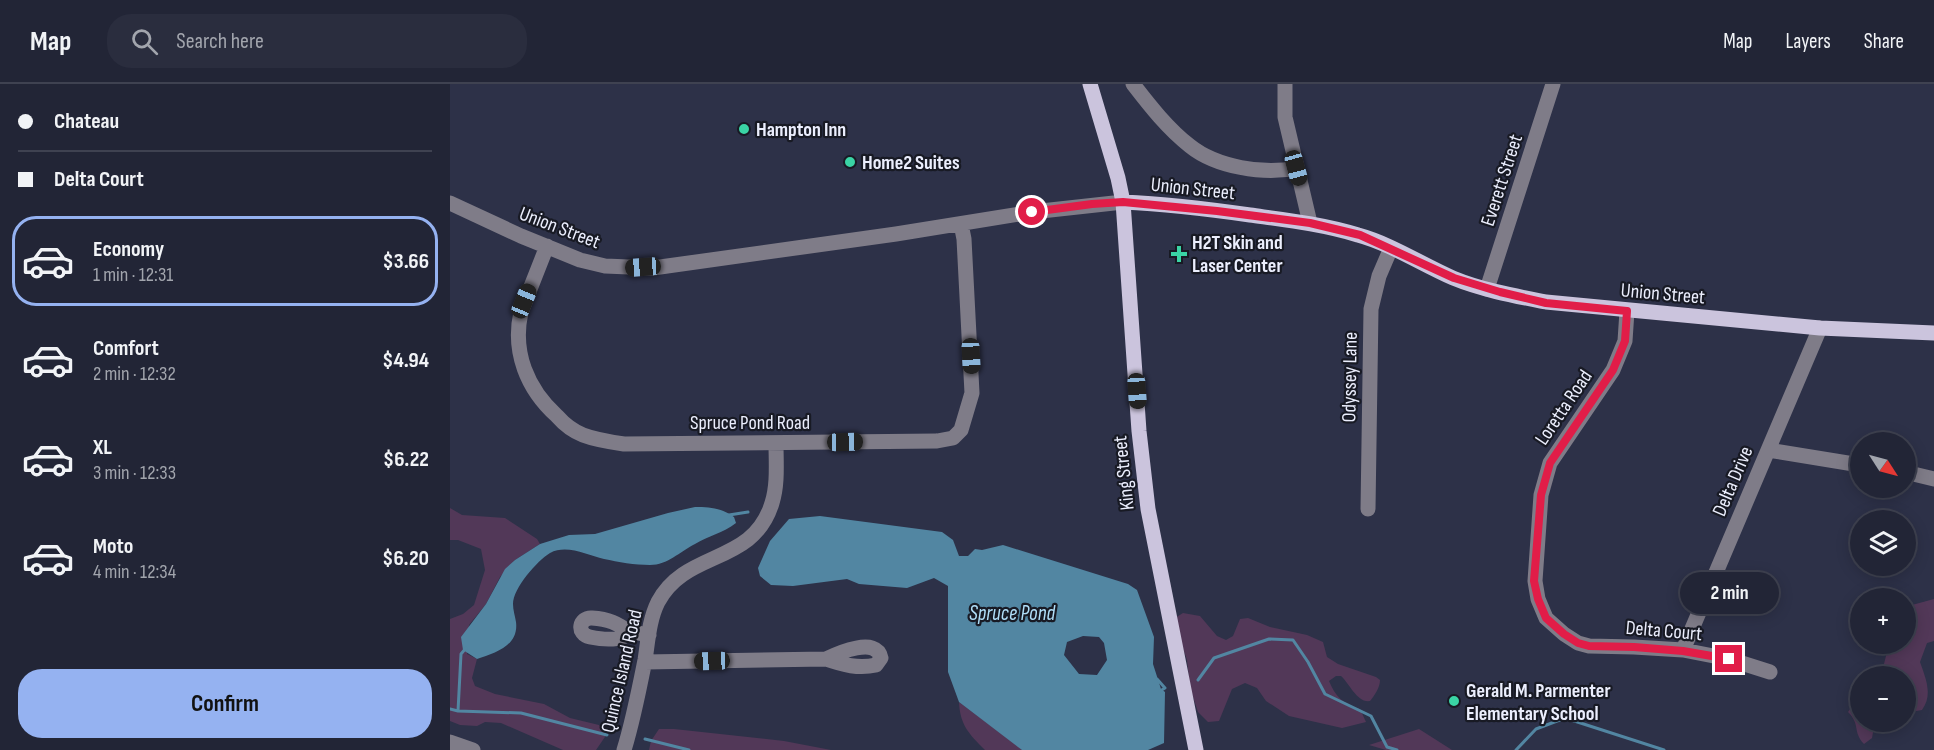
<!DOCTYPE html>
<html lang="en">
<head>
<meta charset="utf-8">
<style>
	:root { --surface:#222536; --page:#2a2d3e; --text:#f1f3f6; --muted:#a2a5ad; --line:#3f4251; --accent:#95b2f1 }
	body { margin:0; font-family:"Sofia Sans Condensed",sans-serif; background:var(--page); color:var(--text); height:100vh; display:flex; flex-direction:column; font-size:22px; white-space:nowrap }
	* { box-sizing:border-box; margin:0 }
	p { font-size:20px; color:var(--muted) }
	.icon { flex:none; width:33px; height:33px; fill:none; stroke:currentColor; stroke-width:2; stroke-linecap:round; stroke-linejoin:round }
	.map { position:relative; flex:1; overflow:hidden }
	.sheet { display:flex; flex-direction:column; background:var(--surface); width:450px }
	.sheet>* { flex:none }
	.top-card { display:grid; align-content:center; height:132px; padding:0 18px; background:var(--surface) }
	.needle { width:39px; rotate:126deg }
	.buttons { position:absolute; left:1400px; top:348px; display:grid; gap:12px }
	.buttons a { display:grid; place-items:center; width:66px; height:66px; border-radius:50%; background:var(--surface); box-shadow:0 3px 15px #0003,0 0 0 2px var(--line); font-size:30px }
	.end { position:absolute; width:27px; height:27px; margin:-14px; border:8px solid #e11d48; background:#fff; box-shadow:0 0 0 3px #fff }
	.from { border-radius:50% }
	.bubble { position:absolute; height:42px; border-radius:21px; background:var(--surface); box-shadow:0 3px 15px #0003,0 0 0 2px var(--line); font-size:20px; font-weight:700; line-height:42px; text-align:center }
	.car { position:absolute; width:18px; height:36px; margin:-18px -9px; border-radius:8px; box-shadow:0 0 4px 2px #0007; background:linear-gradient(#222 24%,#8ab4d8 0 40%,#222 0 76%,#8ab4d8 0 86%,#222 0) }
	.top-card b { display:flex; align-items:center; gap:21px; height:57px; font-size:22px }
	.top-card b+b { border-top:2px solid var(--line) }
	.top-card i { width:15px; height:15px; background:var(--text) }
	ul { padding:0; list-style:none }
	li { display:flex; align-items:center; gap:18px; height:90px; margin:0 12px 9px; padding:0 6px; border:3px solid transparent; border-radius:24px }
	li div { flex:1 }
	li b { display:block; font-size:22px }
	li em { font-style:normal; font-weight:700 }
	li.current { border-color:var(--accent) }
	li>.icon { width:54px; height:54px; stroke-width:1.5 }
	.cta { display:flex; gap:12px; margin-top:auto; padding:12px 18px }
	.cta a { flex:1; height:69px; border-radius:24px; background:var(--accent); color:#111; font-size:24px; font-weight:700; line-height:69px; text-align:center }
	header { display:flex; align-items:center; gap:36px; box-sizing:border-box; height:84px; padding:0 30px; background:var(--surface); border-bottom:2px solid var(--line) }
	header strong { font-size:28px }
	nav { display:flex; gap:33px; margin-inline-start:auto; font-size:21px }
	.search { width:420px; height:54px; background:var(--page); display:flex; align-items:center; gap:15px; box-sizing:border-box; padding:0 21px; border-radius:24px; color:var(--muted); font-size:22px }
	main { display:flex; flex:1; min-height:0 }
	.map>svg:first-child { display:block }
	.green { fill:#523858 }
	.water { fill:#5286a2; fill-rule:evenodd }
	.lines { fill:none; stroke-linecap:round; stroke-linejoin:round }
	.stream { stroke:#5286a2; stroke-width:3 }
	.minor { stroke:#7f7c88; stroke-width:15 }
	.major { stroke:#cbc4dd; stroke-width:15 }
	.route { stroke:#e11d48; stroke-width:8 }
	.poi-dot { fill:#3ad4a5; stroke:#181a24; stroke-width:2 }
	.labels { text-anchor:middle; stroke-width:4.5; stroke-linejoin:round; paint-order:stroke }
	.poi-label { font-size:20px; font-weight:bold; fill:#ebeefd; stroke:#181a24; text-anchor:start }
	.street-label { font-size:20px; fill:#ebeefd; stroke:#181a24 }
	.water-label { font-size:21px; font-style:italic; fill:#b0def8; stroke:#181a24 }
</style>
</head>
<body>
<header>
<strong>Map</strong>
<div class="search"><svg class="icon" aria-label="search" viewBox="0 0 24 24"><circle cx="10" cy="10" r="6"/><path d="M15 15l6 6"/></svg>Search here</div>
<nav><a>Map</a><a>Layers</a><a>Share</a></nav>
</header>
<main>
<section class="sheet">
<div class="top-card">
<b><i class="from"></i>Chateau</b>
<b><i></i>Delta Court</b>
</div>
<ul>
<li class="current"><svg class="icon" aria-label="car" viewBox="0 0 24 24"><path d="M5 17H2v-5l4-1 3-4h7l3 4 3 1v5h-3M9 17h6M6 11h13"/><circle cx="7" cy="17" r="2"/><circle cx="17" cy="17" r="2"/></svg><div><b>Economy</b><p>1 min · 12:31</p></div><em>$3.66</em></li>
<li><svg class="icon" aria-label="car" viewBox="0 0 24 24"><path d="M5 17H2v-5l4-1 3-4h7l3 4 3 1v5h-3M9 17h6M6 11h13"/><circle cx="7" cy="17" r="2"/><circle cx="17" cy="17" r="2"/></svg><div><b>Comfort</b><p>2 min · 12:32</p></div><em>$4.94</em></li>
<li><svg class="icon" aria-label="car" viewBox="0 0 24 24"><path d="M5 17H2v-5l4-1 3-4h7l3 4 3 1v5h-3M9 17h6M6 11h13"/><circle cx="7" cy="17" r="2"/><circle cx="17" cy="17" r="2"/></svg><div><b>XL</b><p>3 min · 12:33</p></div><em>$6.22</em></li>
<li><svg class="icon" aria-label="car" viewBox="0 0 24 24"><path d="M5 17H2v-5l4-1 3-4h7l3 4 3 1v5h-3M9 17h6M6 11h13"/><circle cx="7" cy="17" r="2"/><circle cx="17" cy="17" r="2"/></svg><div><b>Moto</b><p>4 min · 12:34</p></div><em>$6.20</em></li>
</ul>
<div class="cta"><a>Confirm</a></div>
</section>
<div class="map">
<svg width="1484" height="666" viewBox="0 0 1484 666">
	<rect width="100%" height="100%" fill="#2d3148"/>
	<path class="green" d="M0 424 12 431 55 434 87 455 90 460 65 476 50 493 36 520 19 541 17 570 27 575 22 594 25 602 45 610 94 620 120 634 149 641 157 650 146 666H113L51 639 35 638 27 642 10 641 0 637V535L13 530 24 521 35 486 31 465 8 456H0Z
		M1484 515V557L1477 559 1470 578C1476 595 1483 611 1472 626L1455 629V592H1431L1439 560H1455V528L1462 521Z
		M733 529 750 532 767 552 776 556 783 552 790 535 798 534 820 543 857 551 873 558 877 573 888 580 926 593 930 596C930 603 925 611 920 617 907 619 900 600 891 592H886L879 597C885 612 894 621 910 625L916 638 892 644 839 632 816 617 807 604 795 599 782 605 769 637 758 638 748 628 740 604 737 576 725 541V534Z
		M1410 615V638H1429L1424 643 1422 654 1414 660C1402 647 1411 641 1398 628L1404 619Z
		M509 618 569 663 572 666H535C519 650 510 641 509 618Z
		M209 645H224L334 657 381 666H199L201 657Z
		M969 645 1002 666H936L919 661Z"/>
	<path class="water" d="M245 423C260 423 272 424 284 433L286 439C273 449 258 452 245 460 229 468 218 481 200 481 185 481 168 478 154 475 137 471 117 460 100 469 87 477 63 504 63 520 63 526 65 532 66 538 69 562 45 569 27 575L13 566 11 553 36 520 55 485 65 476 90 460 119 451 145 450 218 429Z
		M370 432 492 448 503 456 509 472H518L525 465 532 466 553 461 678 500 687 506 704 553 703 580 711 605 715 608 714 659 698 666H572L509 618 498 588V502L484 494 457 504 409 500 397 495 343 502 321 501 310 492 308 484 320 457 339 435ZM633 552 649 553 654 559 657 576 647 591 629 590 614 571 617 558Z"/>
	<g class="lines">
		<path class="stream" d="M279 431 298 428
			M707 595 715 604 710 607
			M748 596 764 574 819 555 843 556 858 578 875 610 921 632 937 663 947 666
			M0 625 8 627 71 629 157 651
			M8 627 11 570 16 564
			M195 655 239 666
			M1066 666 1086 645 1115 634 1214 666"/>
		<path class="minor" d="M683 0C700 22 718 45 740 62 766 83 814 91 846 84
			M835 0V33L860 139
			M0 119 71 152 130 176 155 182 203 184 446 150 582 128 673 118
			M97 162 71 228C62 268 77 305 107 332 114 340 123 347 133 351 146 356 160 358 174 360L487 357 503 354 511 346 522 309 514 155 511 140
			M1037 205 1103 0
			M1177 227 1175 257 1163 286 1100 379 1091 411 1085 497 1088 515 1096 534 1114 550 1128 559 1139 562 1184 563 1233 566 1279 575 1320 588
			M1318 366 1410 381
			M1455 388 1484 395
			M918 425 921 225 929 192 941 164
			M180 549C168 539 158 535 142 534 129 533 126 550 140 553 150 555 162 557 172 553 175 552 177 550 180 549 186 548 193 550 199 551
			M1233 566 1370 244
			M195 578 376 575C388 569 427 552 431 574L426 581C409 585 393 581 376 575
			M0 658 23 666
			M174 666C183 637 189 606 195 576 198 557 199 536 208 518 236 465 303 482 322 419 328 400 326 379 326 359"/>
		<path class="major" d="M640 0 668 94 673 118 689 347 698 425 746 666
			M673 118C715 120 758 125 800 131 836 136 872 140 908 151 941 160 971 180 1003 194 1032 206 1065 212 1096 218L1370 244 1484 249"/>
	</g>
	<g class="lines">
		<path class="route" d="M582 128 642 120 673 118 767 127 860 139 910 151 1004 194 1050 208 1096 219 1177 227 1175 257 1163 286 1100 379 1091 411 1084 497 1088 515 1096 534 1114 550 1128 559 1139 562 1184 563 1233 567 1279 575"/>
	</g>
	<g class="poi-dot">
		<circle cx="294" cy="45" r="6"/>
		<circle cx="400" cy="78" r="6"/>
		<path d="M726 161h6v6h6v6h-6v6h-6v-6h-6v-6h6z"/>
		<circle cx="1004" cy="617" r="6"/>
	</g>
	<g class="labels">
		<g class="poi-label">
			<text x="306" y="52">Hampton Inn</text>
			<text x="412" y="85">Home2 Suites</text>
			<text x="742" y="165">H2T Skin and<tspan x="742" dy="23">Laser Center</tspan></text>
			<text x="1016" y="613">Gerald M. Parmenter<tspan x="1016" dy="23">Elementary School</tspan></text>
		</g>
		<g class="street-label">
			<text transform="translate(1051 96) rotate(-72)" y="7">Everett Street</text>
			<text transform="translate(743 104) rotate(6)" y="7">Union Street</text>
			<text transform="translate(110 143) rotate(21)" y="7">Union Street</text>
			<text transform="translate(1213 209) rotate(5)" y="7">Union Street</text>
			<text transform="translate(899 293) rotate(-89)" y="7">Odyssey Lane</text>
			<text transform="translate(1113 323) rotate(-56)" y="7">Loretta Road</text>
			<text x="300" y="345">Spruce Pond Road</text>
			<text transform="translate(673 389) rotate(-96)" y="7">King Street</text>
			<text transform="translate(1282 397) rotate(-67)" y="7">Delta Drive</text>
			<text transform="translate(1214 546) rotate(5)" y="7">Delta Court</text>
			<text transform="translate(171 587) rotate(-77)" y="7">Quince Island Road</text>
		</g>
		<g class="water-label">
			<text x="562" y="536">Spruce Pond</text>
		</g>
	</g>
</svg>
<div class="buttons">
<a><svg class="needle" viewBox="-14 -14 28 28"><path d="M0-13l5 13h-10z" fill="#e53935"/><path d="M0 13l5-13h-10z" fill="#a2a5ad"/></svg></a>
<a><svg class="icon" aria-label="layers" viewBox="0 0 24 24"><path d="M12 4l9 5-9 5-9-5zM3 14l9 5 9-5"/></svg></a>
<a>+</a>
<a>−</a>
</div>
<i class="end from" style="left:582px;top:128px"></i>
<i class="end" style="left:1279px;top:575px"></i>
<div class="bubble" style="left:1230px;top:488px;width:99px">2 min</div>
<i class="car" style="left:846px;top:84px;rotate:165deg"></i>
<i class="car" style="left:193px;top:183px;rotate:266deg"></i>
<i class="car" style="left:74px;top:217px;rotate:22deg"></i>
<i class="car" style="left:521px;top:272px;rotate:177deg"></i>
<i class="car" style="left:687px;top:307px;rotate:176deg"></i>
<i class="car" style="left:395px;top:358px;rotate:89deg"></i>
<i class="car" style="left:262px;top:577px;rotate:268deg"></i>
</div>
</main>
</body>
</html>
